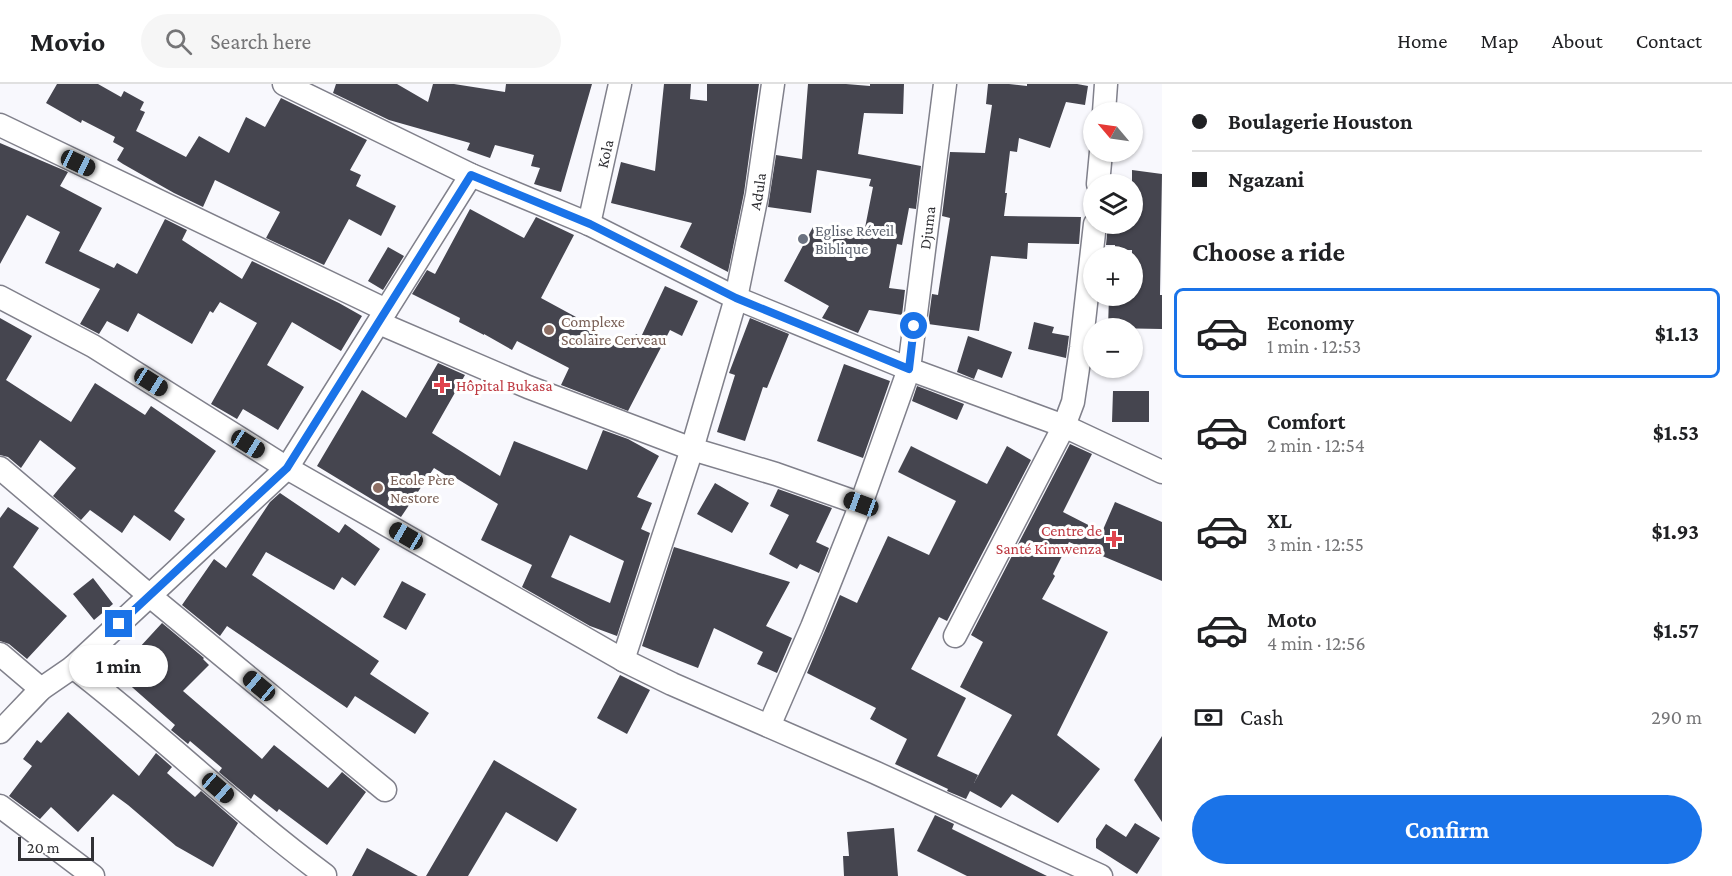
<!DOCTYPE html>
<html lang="en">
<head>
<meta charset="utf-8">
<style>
	:root { --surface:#fff; --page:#f6f6f6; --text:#202124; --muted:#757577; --line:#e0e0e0; --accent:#1a73e8 }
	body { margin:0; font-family:"Crimson Pro",serif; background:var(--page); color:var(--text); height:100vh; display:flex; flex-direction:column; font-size:22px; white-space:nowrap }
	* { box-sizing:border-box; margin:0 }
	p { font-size:20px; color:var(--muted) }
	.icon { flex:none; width:33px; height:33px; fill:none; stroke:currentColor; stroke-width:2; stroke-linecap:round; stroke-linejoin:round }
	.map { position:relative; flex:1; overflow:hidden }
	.panel { display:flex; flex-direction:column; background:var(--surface); width:570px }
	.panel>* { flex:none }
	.banner { display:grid; align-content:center; height:132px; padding:0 30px; background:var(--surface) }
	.needle { width:39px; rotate:299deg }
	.buttons { position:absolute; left:1083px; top:18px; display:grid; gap:12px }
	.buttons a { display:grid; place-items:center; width:60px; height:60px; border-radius:50%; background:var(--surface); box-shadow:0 2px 4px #0004; font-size:30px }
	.scale { position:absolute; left:18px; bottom:15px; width:76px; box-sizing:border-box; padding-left:6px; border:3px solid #313135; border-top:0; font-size:16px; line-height:21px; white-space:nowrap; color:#313135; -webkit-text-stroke:4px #fff; paint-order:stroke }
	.end { position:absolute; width:27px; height:27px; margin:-14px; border:8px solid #1a73e8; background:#fff; box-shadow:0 0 0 3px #fff }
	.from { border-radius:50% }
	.bubble { position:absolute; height:42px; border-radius:21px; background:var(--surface); box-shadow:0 2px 4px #0004; font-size:20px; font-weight:700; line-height:42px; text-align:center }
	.car { position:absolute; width:18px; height:36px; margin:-18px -9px; border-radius:8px; box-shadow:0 0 4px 2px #0007; background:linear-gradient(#222 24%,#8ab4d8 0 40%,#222 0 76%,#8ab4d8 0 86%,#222 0) }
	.banner b { display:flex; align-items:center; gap:21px; height:57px; font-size:22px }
	.banner b+b { border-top:2px solid var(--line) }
	.banner i { width:15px; height:15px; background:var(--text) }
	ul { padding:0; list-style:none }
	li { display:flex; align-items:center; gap:18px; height:90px; margin:0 12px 9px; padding:0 18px; border:3px solid transparent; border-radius:9px }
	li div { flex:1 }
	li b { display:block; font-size:22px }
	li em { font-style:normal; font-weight:700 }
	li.on { border-color:var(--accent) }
	li>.icon { width:54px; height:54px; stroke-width:1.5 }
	h2 { padding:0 30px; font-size:27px; line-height:72px }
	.pay { display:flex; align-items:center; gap:15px; height:66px; padding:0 30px; font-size:22px }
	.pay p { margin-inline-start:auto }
	.cta { display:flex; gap:12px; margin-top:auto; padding:12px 30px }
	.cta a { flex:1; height:69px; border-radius:36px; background:var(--accent); color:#fff; font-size:24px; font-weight:700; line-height:69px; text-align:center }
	header { display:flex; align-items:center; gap:36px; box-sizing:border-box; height:84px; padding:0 30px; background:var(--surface); border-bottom:2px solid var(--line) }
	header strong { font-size:28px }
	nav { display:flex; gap:33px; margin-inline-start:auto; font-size:21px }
	.search { width:420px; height:54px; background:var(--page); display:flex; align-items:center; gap:15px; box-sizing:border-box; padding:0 21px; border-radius:33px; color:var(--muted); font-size:22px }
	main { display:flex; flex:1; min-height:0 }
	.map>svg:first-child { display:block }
	.building { fill:#45454f; fill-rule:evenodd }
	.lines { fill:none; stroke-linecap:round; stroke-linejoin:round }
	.minor-casing { stroke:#80808b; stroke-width:25 }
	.minor { stroke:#fff; stroke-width:22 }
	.route { stroke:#1a73e8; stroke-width:8 }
	.worship-dot { fill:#6b7280; stroke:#fff; stroke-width:2 }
	.education-dot { fill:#8d6e63; stroke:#fff; stroke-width:2 }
	.health-dot { fill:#e0444e; stroke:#fff; stroke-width:2 }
	.labels { text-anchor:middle; stroke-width:6; stroke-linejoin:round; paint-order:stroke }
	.street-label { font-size:16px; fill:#313135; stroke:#fff }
	.worship-label { font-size:16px; fill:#5b616d; stroke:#fff; text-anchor:start }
	.education-label { font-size:16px; fill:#785e54; stroke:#fff; text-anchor:start }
	.health-label { font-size:16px; fill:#be3a42; stroke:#fff; text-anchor:start }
</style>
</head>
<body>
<header>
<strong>Movio</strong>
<div class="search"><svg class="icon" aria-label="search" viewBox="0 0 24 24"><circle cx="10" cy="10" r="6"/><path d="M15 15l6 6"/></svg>Search here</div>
<nav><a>Home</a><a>Map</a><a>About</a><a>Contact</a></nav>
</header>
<main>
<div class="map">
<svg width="1162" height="792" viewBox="0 0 1162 792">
	<rect width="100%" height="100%" fill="#f8f8fd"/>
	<path class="building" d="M57 0H98L121 13 124 7 144 18 140 26 145 28 136 47 186 73 199 52 229 69 246 33 265 43 281 14 367 56 350 86 361 91 356 102 396 122 381 152 349 135 324 181 266 154 280 128 215 96 203 123 174 109 123 80 117 76 124 64 113 58 115 53 82 36 81 39 46 19Z
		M336 0H397L428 18 433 0H454L505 8 506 0H592L561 108 534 100 540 84 531 82 534 71 495 61 490 74 467 66 470 59 389 36 333 9Z
		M664 0H691L690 15 707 17V0H759L744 109 728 188 680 163 692 139 611 119 621 78 655 87Z
		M808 0H846L870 2V0H904L903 30 864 29 858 70 921 82 916 125 909 124 902 161 897 160 889 204 905 206 902 231 869 226 858 249 822 234 829 222 784 197 813 143 864 149 873 103 869 102 871 95 817 86 811 129 768 123 776 71 802 75Z
		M988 0H1009L1027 2V0H1077L1088 2 1085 21 1066 18 1050 64 1019 54 1017 68 1010 67 1005 109H1007L1004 132 1081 133 1079 160 1028 159 1027 175 991 172 979 247 928 240 932 210 938 211 950 134 942 132 950 68 985 69 992 21 986 20Z
		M0 59 68 88 60 102 102 124 79 167 114 184 117 179 137 190 165 135 187 146 182 156 242 195 252 177 339 219 362 232 341 267 292 238 267 281 304 303 278 346 243 325 237 335 211 320 257 239 220 218 213 229 210 227 192 260 138 229 128 248 107 237 99 250 80 240 100 205 45 179 60 148 27 131 0 180Z
		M1132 86 1162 90 1160 211H1162V245L1108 244 1109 212H1132V166H1115V161H1106L1108 140H1132Z
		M470 125 524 154 536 133 574 151 541 214 576 233 572 240 629 264 636 250 641 253 665 202 698 217 682 252 670 246 628 327 561 301 569 284 517 257 512 266 484 250V251L459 238 460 234 412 210 427 186 435 190Z
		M388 163 404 172 383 206 368 197Z
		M0 234 32 252 6 296 71 338 95 299 145 331 151 322 216 367 174 427 185 435 170 457 134 431 122 449 90 426 81 436 53 412 76 384 40 356 21 384 8 373 0 371Z
		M750 234 789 250 767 304 763 303 745 357 717 348 735 291 729 289Z
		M1034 238 1054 243 1052 249 1069 252 1066 274 1028 265Z
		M968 252 1012 268 1002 294 978 285 974 295 957 288Z
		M438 279 465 291 432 349 500 392 514 357 587 386 603 346 628 355 659 372 637 413 652 419 641 445 650 449 617 552 590 542 522 503 532 481 481 456 498 420 451 391 450 394 434 384 401 433 317 382 362 306 406 334ZM570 451 624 477 610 519 551 493Z
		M844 280 890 297 863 374 817 357Z
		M917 302 964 320 957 336 912 317Z
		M1113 307H1149V338H1112Z
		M1070 360 1092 370 1063 428 1102 448 1115 418 1162 438V497L1069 458 1053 490 1055 492 1042 515 1108 548 1057 651 1100 685 1058 739 1012 710 1001 724 970 707 966 715 947 707 948 705 895 680 907 655 870 635 876 624 807 589 840 511 857 519 888 452 929 471 956 417 898 388 911 362 987 400 1007 362 1031 376 947 537 939 533 911 585 966 614 937 672 978 691 974 699 1012 631 960 603 983 558 971 551Z
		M715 399 749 419 732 449 697 430Z
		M778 405 832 424 816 458 829 464 819 489 800 480 797 485 769 470 789 431 770 422Z
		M280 409 339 449 345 440 380 465 355 502 342 493 334 506 266 468 252 491 379 577 370 590 429 629 415 650 355 612 347 624 227 542 220 552 182 521 214 475 226 484 270 418Z
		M8 423 39 444 13 483 67 532 27 575 9 560 0 557V434Z
		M674 463 790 498 766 542 792 554 777 589 757 580 763 568 714 544 698 584 642 562Z
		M93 494 113 520 94 536 73 510Z
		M402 497 426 510 406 546 383 533Z
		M162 539 204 574 203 575 209 581 183 607 262 675 274 661 328 704 342 688 366 708 327 761 279 725 277 728 254 710 251 715 219 688 222 684 190 657 188 660 171 646 175 641 116 589Z
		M620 591 650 606 627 650 597 634Z
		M68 628 139 692 156 669 172 683 167 689 195 713 201 707 238 739 213 783 176 762 128 721 113 710 78 748 51 723 40 735 9 712 32 682 23 675 37 656 41 659Z
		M1162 652V738L1134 696Z
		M494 676 577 725 557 758 506 728 468 792H426Z
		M935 731 954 740 952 745 1047 792H967L917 767Z
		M1135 739 1160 754 1137 790 1096 764V755L1106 740 1126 753Z
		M894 744 898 792H844L843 772H849L847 748Z
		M367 764 418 792H352Z"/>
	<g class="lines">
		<g class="minor-casing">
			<g id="minor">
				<path d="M284 0 471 91 589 140 736 214 909 285 1064 342 1162 388"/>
				<path d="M1104 28 1106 0"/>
				<path d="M0 41 386 226"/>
				<path d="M1098 100 1101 68"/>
				<path id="s1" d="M589 140 620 0"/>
				<path d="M0 213 93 262 287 384 623 576 672 600 874 688 1101 792"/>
				<path d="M379 239 528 303 692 365 776 390 861 420"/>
				<path d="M0 384 150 512 385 706"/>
				<path d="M955 552 1064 342 1073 318 1081 264 1095 140"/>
				<path d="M0 570 41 605"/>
				<path id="s2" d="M623 576 692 365 736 214 757 111 773 0"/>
				<path d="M73 583C159 649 237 726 325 791"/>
				<path id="s3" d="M769 642 812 543 861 420 909 285 945 0"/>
				<path d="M0 648 41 605 73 583 287 384 471 91"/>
				<path d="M0 722 93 792"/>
			</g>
		</g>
		<use href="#minor" class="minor"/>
	</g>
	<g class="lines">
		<path class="route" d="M119 540 287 384 471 91 590 140 736 214 909 285 914 242"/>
	</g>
	<circle class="worship-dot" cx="803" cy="155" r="6"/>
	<g class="education-dot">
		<circle cx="549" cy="246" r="6"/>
		<circle cx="378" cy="404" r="6"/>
	</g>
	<g class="health-dot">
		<path d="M439 292h6v6h6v6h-6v6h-6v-6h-6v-6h6z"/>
		<path d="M1111 446h6v6h6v6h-6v6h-6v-6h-6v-6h6z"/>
	</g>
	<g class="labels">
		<g class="street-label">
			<text dy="6" stroke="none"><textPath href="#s1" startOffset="72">Kola</textPath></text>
			<text dy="6" stroke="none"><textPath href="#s2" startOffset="488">Adula</textPath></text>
			<text dy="6" stroke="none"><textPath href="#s3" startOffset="526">Djuma</textPath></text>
		</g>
		<g class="worship-label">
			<text x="815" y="152">Eglise Réveil<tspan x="815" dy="18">Biblique</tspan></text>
		</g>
		<g class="education-label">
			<text x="561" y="243">Complexe<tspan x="561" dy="18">Scolaire Cerveau</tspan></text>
			<text x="390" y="401">Ecole Père<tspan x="390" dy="18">Nestore</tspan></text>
		</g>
		<g class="health-label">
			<text x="456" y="307">Hôpital Bukasa</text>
			<text x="1102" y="452" text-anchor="end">Centre de<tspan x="1102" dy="18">Santé Kimwenza</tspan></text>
		</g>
	</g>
</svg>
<div class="buttons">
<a><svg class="needle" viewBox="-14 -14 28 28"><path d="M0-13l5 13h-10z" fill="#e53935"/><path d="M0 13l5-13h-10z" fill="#757577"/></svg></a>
<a><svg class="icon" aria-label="layers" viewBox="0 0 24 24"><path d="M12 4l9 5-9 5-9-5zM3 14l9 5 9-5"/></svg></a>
<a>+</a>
<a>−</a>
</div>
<div class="scale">20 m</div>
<i class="end from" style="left:914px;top:242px"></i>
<i class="end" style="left:119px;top:540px"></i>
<div class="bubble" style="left:69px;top:561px;width:99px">1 min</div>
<i class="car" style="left:78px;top:79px;rotate:115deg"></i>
<i class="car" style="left:151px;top:298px;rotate:122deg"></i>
<i class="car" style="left:248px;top:360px;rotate:122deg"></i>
<i class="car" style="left:861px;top:420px;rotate:290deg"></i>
<i class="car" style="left:406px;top:452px;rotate:300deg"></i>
<i class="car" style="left:259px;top:602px;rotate:310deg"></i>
<i class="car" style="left:218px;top:704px;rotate:131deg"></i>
</div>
<section class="panel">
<div class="banner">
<b><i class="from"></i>Boulagerie Houston</b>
<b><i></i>Ngazani</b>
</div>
<h2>Choose a ride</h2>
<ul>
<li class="on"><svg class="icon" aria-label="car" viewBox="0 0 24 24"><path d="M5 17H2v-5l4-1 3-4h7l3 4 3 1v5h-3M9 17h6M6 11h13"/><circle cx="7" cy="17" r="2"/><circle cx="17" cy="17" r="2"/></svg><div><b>Economy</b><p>1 min · 12:53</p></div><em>$1.13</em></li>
<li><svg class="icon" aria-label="car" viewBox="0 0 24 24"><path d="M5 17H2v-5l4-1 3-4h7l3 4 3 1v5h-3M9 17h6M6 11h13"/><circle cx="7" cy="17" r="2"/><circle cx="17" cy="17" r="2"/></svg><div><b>Comfort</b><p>2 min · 12:54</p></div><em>$1.53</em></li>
<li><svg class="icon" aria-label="car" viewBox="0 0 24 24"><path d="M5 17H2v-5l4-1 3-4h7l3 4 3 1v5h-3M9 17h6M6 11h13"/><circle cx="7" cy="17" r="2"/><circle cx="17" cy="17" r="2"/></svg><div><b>XL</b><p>3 min · 12:55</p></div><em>$1.93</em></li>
<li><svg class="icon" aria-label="car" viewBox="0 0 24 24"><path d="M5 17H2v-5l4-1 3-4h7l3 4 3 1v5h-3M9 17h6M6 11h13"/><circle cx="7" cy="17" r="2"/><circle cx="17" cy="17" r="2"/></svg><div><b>Moto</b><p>4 min · 12:56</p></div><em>$1.57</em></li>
</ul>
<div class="pay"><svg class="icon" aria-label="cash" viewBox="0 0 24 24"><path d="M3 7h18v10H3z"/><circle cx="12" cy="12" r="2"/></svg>Cash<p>290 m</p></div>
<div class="cta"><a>Confirm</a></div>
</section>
</main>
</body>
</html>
